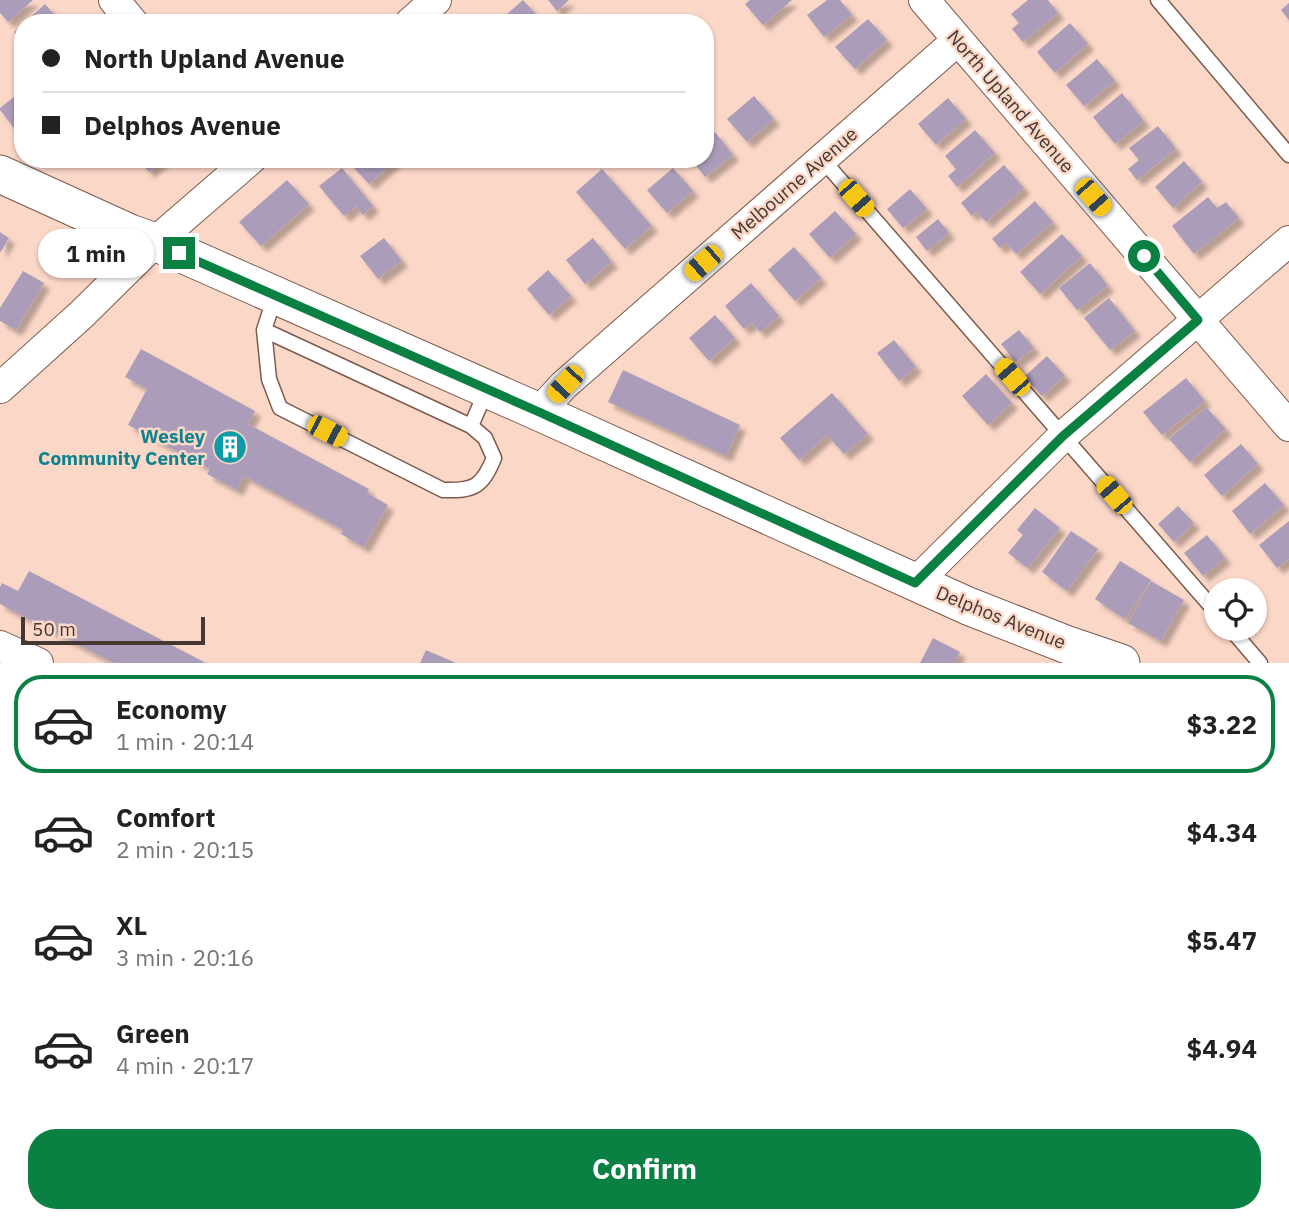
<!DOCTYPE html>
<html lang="en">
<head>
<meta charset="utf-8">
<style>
	:root { --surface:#fff; --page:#f2f2f2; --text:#222; --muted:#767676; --line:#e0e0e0; --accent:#0b8043 }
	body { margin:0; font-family:"IBM Plex Sans",sans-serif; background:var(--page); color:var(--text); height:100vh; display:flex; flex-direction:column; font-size:26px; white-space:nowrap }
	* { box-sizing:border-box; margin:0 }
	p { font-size:23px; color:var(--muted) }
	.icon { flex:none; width:38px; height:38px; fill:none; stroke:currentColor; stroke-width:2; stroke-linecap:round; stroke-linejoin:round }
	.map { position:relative; height:663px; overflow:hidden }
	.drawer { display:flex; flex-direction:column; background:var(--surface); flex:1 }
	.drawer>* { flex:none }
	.top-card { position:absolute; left:14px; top:14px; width:700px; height:154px; border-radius:28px; box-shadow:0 2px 5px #0004; display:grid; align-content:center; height:154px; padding:0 28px; background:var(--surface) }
	.controls { position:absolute; left:1204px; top:578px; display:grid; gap:14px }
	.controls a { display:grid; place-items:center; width:63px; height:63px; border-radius:50%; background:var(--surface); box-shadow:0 2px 5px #0004; font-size:35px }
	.scale { position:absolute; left:21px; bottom:18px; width:184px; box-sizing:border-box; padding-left:7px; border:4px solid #453731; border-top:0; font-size:19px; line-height:24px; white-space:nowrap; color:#453731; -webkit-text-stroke:5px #fbd7c7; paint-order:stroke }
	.end { position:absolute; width:32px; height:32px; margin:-16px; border:9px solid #0b8043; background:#fff; box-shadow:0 0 0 4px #fff }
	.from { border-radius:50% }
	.bubble { position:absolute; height:49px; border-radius:24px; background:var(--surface); box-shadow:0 2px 5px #0004; font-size:23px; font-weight:800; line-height:49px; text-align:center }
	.car { position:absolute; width:21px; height:42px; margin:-21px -10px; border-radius:9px; box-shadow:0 0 5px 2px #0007; background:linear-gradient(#f5c518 24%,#345 0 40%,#f5c518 0 76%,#345 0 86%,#f5c518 0) }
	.top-card b { display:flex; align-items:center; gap:24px; height:66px; font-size:26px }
	.top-card b+b { border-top:2px solid var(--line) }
	.top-card i { width:18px; height:18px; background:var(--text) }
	ul { padding:12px 0 0; list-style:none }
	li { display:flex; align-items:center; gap:21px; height:98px; margin:0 14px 10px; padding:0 14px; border:4px solid transparent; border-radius:28px }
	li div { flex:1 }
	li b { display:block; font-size:26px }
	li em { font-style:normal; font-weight:800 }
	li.selected { border-color:var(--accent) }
	li>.icon { width:63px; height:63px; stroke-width:1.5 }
	.action { display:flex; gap:14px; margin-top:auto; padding:14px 28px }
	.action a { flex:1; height:80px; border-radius:28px; background:var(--accent); color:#fff; font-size:28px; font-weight:800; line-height:80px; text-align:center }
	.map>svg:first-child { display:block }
	.building { fill:#ab9cb9; filter:url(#shadow) }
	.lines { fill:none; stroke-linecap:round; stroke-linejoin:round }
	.service-casing { stroke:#7a5b4d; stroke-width:17 }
	.minor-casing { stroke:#7a5b4d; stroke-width:32 }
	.tertiary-casing { stroke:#7a5b4d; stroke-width:39 }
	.service { stroke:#fff; stroke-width:14 }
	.minor { stroke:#fff; stroke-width:30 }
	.tertiary { stroke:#fff; stroke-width:37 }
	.route { stroke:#0b8043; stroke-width:9 }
	.labels { text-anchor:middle; stroke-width:5; stroke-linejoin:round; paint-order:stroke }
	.street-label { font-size:19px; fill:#453731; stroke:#fbd7c7 }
	.culture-label { font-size:19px; font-weight:bold; fill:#0d838f; stroke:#fbd7c7; text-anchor:end }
</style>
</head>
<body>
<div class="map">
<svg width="1289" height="663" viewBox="0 0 1289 663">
	<defs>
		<filter id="shadow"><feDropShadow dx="6" dy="6" stdDeviation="2" flood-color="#0004"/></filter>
	</defs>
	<rect width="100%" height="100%" fill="#fbd7c7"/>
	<path class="building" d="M0 0H33L8 22 0 13Z
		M523 0 544 23H497Z
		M548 0H569L557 11Z
		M750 0H792L763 25 745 4Z
		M827 0H840L852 15 824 37 807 15Z
		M1028 0H1048L1058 13 1023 42 1012 29 1019 23 1011 14Z
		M1289 3V20L1281 10Z
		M45 4 62 23H24Z
		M868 19 887 40 855 69 835 47Z
		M1070 23 1088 44 1055 73 1037 52Z
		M23 24V42L14 32Z
		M1097 59 1115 81 1084 106 1066 85Z
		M20 92 23 95V130L18 133 0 110V108Z
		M1122 93 1144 121 1115 144 1093 117Z
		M754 96 774 119 747 142 727 119Z
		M948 98 966 119 936 145 918 124Z
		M1158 126 1176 149 1137 180 1128 169 1139 160 1129 148Z
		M975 130 995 153 957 187 948 176 956 169 945 156Z
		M715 132 733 155 705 177 691 159H705V140Z
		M138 159H164L149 172Z
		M350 159H393L395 161 369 184 348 161Z
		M1184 161 1202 182 1173 208 1155 187Z
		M1004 165 1024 188 986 222 976 211 972 216 961 203Z
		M342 168 373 206 363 215 356 206 344 216 319 186Z
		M673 168 693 191 667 213 647 190Z
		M602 169 652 226 625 249 576 192Z
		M287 180 309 204 261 246 239 222Z
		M910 189 927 209 903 228 887 209Z
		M1208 197 1217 208 1226 202 1239 218 1194 254 1172 226Z
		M1035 201 1053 222 1016 254 1006 243 1000 248 992 239Z
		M835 211 856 234 830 258 809 234Z
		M938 219 949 233 927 251 916 237Z
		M0 232 9 238 0 253Z
		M1062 234 1082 256 1040 294 1020 272Z
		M384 238 402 261 378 279 360 256Z
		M593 238 612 262 585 284 566 260Z
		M794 247 821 278 795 301 768 270Z
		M1090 263 1108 286 1077 310 1059 288Z
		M548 270 571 296 549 315 527 289Z
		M23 271 44 283 16 330 0 321V308Z
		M751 283 779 316 760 332 752 323 744 329 725 306Z
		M1109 298 1135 331 1110 350 1084 318Z
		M715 315 735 338 709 361 689 338Z
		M1019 330 1034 348 1016 362 1001 344Z
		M894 340 916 367 899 381 877 353Z
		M141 349 255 411 248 424 369 489 367 493 388 505 364 547 341 534 343 530 244 476 237 490 207 474 210 469 128 425 147 389 125 377Z
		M1047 356 1065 376 1042 396 1024 377Z
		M623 370 740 425 726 456 608 402Z
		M986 374 1012 403 988 425 962 396Z
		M1186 378 1205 401 1162 435 1143 412Z
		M832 393 868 434 844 454 827 435 799 460 780 438Z
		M1206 407 1226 429 1190 462 1169 439Z
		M1241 444 1258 464 1222 496 1204 475Z
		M1265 483 1284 505 1250 534 1232 511Z
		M1178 506 1194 523 1174 542 1158 524Z
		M1035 508 1060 528 1028 568 1008 553 1023 535 1017 530Z
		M1289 521V559L1277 568 1259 545Z
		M1071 531 1098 549 1067 591 1042 572Z
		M1207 535 1225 558 1203 576 1184 553Z
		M1120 561 1151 580 1125 619 1095 599Z
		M29 571 206 663H114L0 604V587L2 583 18 591Z
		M1151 581 1184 600 1161 641 1128 623Z
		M933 638 960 652 954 663H920Z
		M426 650 456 663H420Z"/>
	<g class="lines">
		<g class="service-casing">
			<path id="service" d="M1158 0 1289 155
				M822 159 1216 612
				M264 330 471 426 485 438 494 458C482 487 474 491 443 490L280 408 269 379 264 330 275 296
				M471 426 487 389
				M1230 628 1260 663"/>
		</g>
		<g class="minor-casing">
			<path id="minor" d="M114 0 133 23
				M924 0 1289 426
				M410 23 436 0
				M0 388 82 314 155 242 251 159
				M539 412 564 385 958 40
				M915 583 1063 436 1289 241
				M0 646 38 663"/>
		</g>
		<g class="tertiary-casing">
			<path id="tertiary" d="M0 174 130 233 155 242 539 412 968 606 1065 644 1121 663"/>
		</g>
		<use href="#service" class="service"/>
		<use href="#minor" class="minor"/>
		<use href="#tertiary" class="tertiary"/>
	</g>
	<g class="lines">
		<path class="route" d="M179 253 539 412 915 583 1063 436 1198 320 1144 256"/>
	</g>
	<defs>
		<g id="building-disc" transform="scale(1.75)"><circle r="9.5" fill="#0f9aa8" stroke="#fbd7c7"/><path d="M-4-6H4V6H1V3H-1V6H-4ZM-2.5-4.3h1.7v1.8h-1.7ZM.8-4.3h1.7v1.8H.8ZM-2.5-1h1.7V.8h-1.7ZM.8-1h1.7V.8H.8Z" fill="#fff"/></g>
	</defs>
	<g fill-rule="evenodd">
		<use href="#building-disc" x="230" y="447"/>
	</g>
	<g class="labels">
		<g class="street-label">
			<text transform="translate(1011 101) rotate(49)" y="7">North Upland Avenue</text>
			<text transform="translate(794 183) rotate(-41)" y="7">Melbourne Avenue</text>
			<text transform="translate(1001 617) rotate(22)" y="7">Delphos Avenue</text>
		</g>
		<g class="culture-label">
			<text x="205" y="443">Wesley<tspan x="205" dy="22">Community Center</tspan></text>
		</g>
	</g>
</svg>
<div class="controls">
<a><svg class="icon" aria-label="locate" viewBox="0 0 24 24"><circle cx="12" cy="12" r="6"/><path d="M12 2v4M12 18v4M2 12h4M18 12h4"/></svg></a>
</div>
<div class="scale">50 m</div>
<i class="end from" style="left:1144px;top:256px"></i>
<i class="end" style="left:179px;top:253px"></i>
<div class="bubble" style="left:38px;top:229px;width:116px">1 min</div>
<i class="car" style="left:1093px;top:197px;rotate:139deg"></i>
<i class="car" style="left:856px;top:198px;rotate:139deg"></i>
<i class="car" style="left:703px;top:263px;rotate:229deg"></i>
<i class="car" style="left:1012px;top:377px;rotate:319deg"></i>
<i class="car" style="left:565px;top:384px;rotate:223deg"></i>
<i class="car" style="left:327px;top:431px;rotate:117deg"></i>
<i class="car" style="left:1114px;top:495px;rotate:319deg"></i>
<div class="top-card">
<b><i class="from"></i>North Upland Avenue</b>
<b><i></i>Delphos Avenue</b>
</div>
</div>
<section class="drawer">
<ul>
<li class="selected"><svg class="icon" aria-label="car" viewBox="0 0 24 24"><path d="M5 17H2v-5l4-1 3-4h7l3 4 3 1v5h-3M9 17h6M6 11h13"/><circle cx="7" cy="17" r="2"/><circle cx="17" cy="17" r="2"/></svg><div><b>Economy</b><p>1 min · 20:14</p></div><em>$3.22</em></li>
<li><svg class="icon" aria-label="car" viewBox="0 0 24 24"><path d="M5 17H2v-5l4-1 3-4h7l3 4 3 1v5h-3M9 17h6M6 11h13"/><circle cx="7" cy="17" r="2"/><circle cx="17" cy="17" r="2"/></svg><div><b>Comfort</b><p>2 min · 20:15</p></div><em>$4.34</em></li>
<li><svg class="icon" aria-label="car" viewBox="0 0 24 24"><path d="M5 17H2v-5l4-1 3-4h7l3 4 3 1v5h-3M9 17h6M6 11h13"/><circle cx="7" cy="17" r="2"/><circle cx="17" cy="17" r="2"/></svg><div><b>XL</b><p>3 min · 20:16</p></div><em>$5.47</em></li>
<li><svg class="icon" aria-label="car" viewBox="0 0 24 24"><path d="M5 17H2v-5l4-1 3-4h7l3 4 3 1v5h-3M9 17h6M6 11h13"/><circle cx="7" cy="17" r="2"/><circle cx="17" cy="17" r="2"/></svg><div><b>Green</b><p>4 min · 20:17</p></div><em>$4.94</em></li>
</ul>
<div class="action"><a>Confirm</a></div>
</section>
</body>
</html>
